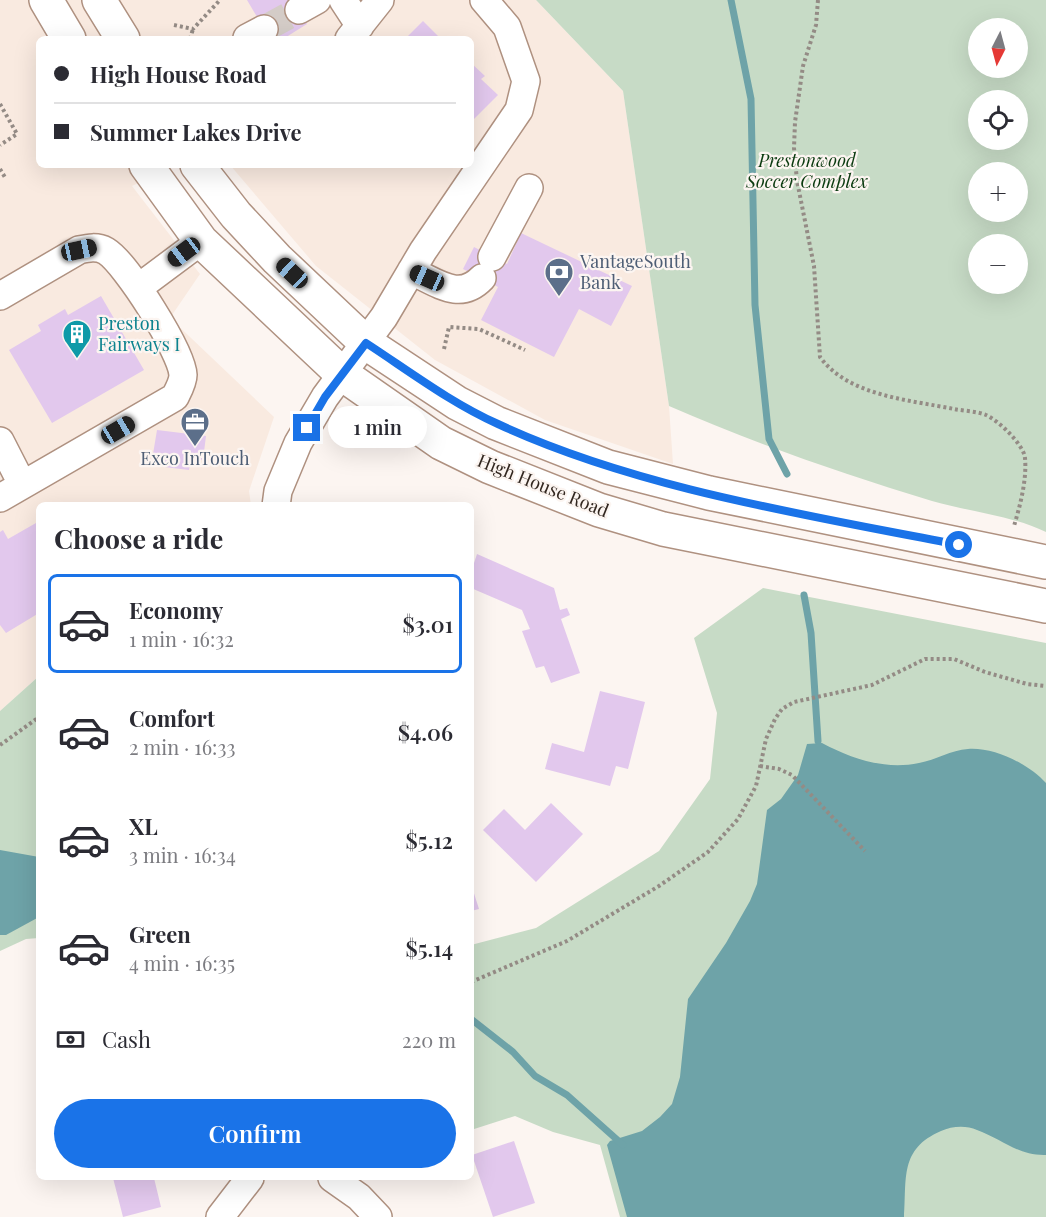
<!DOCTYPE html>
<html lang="en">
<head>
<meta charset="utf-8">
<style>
	:root { --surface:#fff; --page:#f7f7f7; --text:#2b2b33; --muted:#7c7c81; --line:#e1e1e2; --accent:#1a73e8 }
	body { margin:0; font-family:"Playfair Display",serif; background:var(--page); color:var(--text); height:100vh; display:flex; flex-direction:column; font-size:22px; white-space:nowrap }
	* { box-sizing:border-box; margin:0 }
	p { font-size:20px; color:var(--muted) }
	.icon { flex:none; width:33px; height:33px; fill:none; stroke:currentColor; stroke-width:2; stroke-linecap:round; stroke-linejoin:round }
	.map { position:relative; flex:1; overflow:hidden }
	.panel { position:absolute; left:36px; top:502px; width:438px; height:678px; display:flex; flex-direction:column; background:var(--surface); border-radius:9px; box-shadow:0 6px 24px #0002 }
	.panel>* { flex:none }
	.top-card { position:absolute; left:36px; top:36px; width:438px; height:132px; border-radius:9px; box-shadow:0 6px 24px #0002; display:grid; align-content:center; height:132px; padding:0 18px; background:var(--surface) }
	.needle { width:39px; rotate:186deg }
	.buttons { position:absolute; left:968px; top:18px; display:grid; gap:12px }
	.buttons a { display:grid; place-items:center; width:60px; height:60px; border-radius:50%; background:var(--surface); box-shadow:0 6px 24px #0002; font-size:30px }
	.end { position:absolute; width:27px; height:27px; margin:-14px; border:8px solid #1a73e8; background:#fff; box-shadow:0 0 0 3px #fff }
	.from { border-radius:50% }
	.bubble { position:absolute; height:42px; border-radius:21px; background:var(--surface); box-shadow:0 6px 24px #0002; font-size:20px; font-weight:600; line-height:42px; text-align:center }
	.car { position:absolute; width:18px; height:36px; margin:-18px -9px; border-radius:8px; box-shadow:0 0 4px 2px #0007; background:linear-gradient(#222 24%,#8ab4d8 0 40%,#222 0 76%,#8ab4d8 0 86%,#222 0) }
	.top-card b { display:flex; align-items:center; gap:21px; height:57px; font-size:22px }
	.top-card b+b { border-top:2px solid var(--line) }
	.top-card i { width:15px; height:15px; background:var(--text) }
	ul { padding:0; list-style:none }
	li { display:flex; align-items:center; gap:18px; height:99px; margin:0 12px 9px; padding:0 6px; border:3px solid transparent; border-radius:9px }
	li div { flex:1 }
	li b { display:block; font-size:22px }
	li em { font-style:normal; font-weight:600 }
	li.active { border-color:var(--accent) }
	li>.icon { width:54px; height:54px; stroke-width:1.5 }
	h2 { padding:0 18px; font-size:27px; line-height:72px }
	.pay { display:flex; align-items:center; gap:15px; height:66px; padding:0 18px; font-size:22px }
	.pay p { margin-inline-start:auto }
	.primary-button { display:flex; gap:12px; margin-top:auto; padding:12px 18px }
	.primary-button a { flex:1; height:69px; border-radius:36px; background:var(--accent); color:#fff; font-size:24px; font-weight:600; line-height:69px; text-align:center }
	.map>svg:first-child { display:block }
	.built { fill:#f9eae0 }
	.green { fill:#c7dbc6; fill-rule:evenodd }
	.water { fill:#6ea3a8 }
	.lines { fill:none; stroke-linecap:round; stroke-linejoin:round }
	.stream { stroke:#6ea3a8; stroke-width:7 }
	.building { fill:#e2c8ed }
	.minor-tunnel { stroke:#d4ccc7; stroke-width:27; stroke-dasharray:27 14; stroke-linecap:butt }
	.minor-casing { stroke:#af9180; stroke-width:30 }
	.major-casing { stroke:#af9180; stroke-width:36 }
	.path { stroke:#948b85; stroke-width:4; stroke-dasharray:3 3; stroke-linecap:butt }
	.minor { stroke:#fff; stroke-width:27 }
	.major { stroke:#fff; stroke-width:33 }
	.route { stroke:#1a73e8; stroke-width:8 }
	.labels { text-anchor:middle; stroke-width:4.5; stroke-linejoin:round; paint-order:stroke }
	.park-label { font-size:18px; font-style:italic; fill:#0b3b10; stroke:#fcf5f1 }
	.service-label { font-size:18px; fill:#4e5e75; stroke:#fcf5f1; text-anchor:start }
	.culture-label { font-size:18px; fill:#0d838f; stroke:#fcf5f1; text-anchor:start }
	.street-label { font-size:18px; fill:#322720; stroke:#fcf5f1 }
</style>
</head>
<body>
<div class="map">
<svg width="1046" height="1217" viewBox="0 0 1046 1217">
	<rect width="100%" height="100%" fill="#fcf5f1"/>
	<path class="built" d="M0 0H536L623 91 669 406 673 464 545 420 435 360 316 266 230 165H471V39H39V165H176L132 186 200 274 170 318 274 417 249 491 251 505 39 506V676L0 711Z"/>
	<path class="green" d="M536 0H1046V532C1010 515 970 512 932 501 843 474 754 443 669 406L623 91ZM978 28H1017V68H978ZM978 100H1017V140H978ZM978 172H1017V212H978ZM978 244H1017V284H978Z
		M763 588 1046 643V1217H620L600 1145 553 1132 515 1116 471 1130V945L536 928 659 851 710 779 717 713 694 638Z
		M39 676V938L26 939 0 951V711Z"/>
	<path class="water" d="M822 743C852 759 885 770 919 763 936 760 951 750 968 749 994 747 1029 764 1046 783V1155C1018 1156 1002 1139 977 1130 966 1125 952 1126 941 1131 899 1149 907 1179 904 1217H627L607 1145 610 1141 642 1131 660 1117 672 1104 680 1077 688 999 726 943 750 901 757 884 767 810 781 799 798 775 807 744Z
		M0 850 39 857V917L6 935H0Z"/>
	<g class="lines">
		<path class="stream" d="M731 0 751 99 755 305 769 439 787 474
			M804 595 811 633 818 741
			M471 1019 513 1052 535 1076 567 1095 623 1145"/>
	</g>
	<path class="building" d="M247 0H293L307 24 283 39H270Z
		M423 21 441 39H405Z
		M471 63 485 76 481 79 498 95 471 122Z
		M521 233 632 286 611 326 579 309 554 357 481 320 498 287 463 269 474 247 507 264Z
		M101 296 144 370 52 423 9 350 41 331 38 325 65 309 68 315Z
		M157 430 206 436 203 460 191 458 189 470 164 467 166 456 153 454Z
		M36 523 39 527V613L6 633 0 625V532L3 530 8 539Z
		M477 554 554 588 560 610 567 608 570 615 561 619 580 673 551 683 544 666 536 668 522 631 530 629 522 610 471 588V572Z
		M600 691 645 702 628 769 616 766 610 786 545 769 552 743 584 752Z
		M551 803 583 834 536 882 483 830 504 809 525 830Z
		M471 884 479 909 471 911Z
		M514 1141 535 1203 493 1217 472 1155Z
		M113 1178H154L161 1207 123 1217Z"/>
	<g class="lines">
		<path class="minor-tunnel" d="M264 29 299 10"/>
		<g class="minor-casing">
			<path id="minor" d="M343 0 360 26
				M299 10 317 0
				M247 38 264 29
				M349 39 380 0
				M492 257 529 188
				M411 271C437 282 459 302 482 278
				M138 288 201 241
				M0 296 79 250C88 248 97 246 106 251 126 263 182 352 183 375 183 382 178 391 175 397L0 498
				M0 441 22 484
				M276 506 278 491 298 443 325 397 384 317 423 251 519 110 526 81 507 27 484 0
				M332 1178 359 1197 378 1217
				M220 1217 250 1178"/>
		</g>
		<g class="major-casing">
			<path id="major" d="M46 0 69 39
				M99 0 123 39
				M146 165 201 241 342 374 441 443 490 467 599 510 663 529 1046 606
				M197 165 236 215 277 259 366 343 457 403 496 423 608 467 709 493 1046 562"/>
		</g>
		<path class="path" d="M818 0 816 25 803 66 795 122 794 148 797 181 814 266 820 357C848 396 910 400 954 409 964 411 976 411 986 415 998 420 1024 445 1025 458 1027 480 1020 506 1014 526
			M174 25 193 29 220 0
			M190 39 193 29
			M0 104 17 134 0 145
			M0 169 6 179
			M444 349 449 327 479 329 525 350
			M0 745 39 717
			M760 766 779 769 792 775 865 851
			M471 982 567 941 659 886 708 852 738 819 756 786 766 739 775 719 782 709 794 702 872 685 925 659H954L985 672 1027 684 1046 686"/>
		<use href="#minor" class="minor"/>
		<use href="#major" class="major"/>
	</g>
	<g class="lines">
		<path class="route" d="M307 428 325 397 366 343C409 371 451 403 498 424 638 489 808 515 959 545"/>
	</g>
	<defs>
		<g id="bank-pin" transform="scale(1.5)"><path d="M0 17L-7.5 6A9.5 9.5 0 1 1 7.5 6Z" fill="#5c6f8a" stroke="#fcf5f1"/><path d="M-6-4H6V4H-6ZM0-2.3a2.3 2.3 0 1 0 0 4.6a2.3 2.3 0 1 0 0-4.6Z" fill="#fff"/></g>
		<g id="building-pin" transform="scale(1.5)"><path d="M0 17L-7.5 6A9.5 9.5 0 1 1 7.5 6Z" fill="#0f9aa8" stroke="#fcf5f1"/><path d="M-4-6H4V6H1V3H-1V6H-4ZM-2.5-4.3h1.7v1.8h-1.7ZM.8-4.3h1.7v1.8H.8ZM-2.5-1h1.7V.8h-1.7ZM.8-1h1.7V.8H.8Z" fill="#fff"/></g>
		<g id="office-pin" transform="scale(1.5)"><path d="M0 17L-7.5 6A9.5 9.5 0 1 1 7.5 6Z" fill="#5c6f8a" stroke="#fcf5f1"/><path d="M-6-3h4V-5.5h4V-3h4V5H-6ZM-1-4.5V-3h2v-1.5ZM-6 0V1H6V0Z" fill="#fff"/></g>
	</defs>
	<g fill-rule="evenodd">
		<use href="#bank-pin" x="559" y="272"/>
		<use href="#building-pin" x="77" y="334"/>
		<use href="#office-pin" x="195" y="422"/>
	</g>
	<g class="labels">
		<g class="park-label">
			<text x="807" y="167">Prestonwood<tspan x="807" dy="21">Soccer Complex</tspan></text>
		</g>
		<g class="service-label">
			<text x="580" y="268">VantageSouth<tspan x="580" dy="21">Bank</tspan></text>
			<text x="195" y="465" text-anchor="middle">Exco InTouch</text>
		</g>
		<g class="culture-label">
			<text x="98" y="330">Preston<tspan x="98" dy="21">Fairways I</tspan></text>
		</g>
		<g class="street-label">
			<text transform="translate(543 486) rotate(22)" y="6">High House Road</text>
		</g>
	</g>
</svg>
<div class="buttons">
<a><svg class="needle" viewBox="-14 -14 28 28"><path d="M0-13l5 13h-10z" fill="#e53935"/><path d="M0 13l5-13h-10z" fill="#7c7c81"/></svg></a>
<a><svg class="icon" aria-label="locate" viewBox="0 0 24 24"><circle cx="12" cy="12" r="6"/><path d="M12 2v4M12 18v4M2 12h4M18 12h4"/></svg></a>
<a>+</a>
<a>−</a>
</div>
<i class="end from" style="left:959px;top:545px"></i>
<i class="end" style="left:307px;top:428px"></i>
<div class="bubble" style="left:328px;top:406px;width:99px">1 min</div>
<i class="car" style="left:79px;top:250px;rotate:78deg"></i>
<i class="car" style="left:184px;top:252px;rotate:233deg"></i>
<i class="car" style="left:292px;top:273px;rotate:313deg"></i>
<i class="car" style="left:427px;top:278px;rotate:294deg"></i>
<i class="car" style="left:118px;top:430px;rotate:60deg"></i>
<div class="top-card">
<b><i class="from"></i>High House Road</b>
<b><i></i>Summer Lakes Drive</b>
</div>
<section class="panel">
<h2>Choose a ride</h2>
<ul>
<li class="active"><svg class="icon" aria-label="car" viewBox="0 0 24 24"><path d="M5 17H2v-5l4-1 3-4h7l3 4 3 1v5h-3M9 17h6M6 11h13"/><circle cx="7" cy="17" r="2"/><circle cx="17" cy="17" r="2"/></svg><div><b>Economy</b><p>1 min · 16:32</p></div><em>$3.01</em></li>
<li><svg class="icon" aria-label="car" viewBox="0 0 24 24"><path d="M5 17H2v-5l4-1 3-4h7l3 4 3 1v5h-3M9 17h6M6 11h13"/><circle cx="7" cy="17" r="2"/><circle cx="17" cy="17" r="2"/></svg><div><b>Comfort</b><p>2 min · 16:33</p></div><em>$4.06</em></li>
<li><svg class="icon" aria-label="car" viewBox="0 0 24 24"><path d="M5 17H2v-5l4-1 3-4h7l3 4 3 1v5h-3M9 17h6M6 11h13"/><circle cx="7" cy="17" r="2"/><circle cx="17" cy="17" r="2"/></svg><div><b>XL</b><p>3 min · 16:34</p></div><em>$5.12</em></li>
<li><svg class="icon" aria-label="car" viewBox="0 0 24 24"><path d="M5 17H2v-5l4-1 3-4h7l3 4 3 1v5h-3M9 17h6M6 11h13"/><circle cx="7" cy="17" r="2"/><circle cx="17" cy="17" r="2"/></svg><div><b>Green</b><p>4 min · 16:35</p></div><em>$5.14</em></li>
</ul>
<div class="pay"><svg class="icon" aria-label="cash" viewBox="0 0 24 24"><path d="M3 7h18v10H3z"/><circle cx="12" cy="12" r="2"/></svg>Cash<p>220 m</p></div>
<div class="primary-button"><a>Confirm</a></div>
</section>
</div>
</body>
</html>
